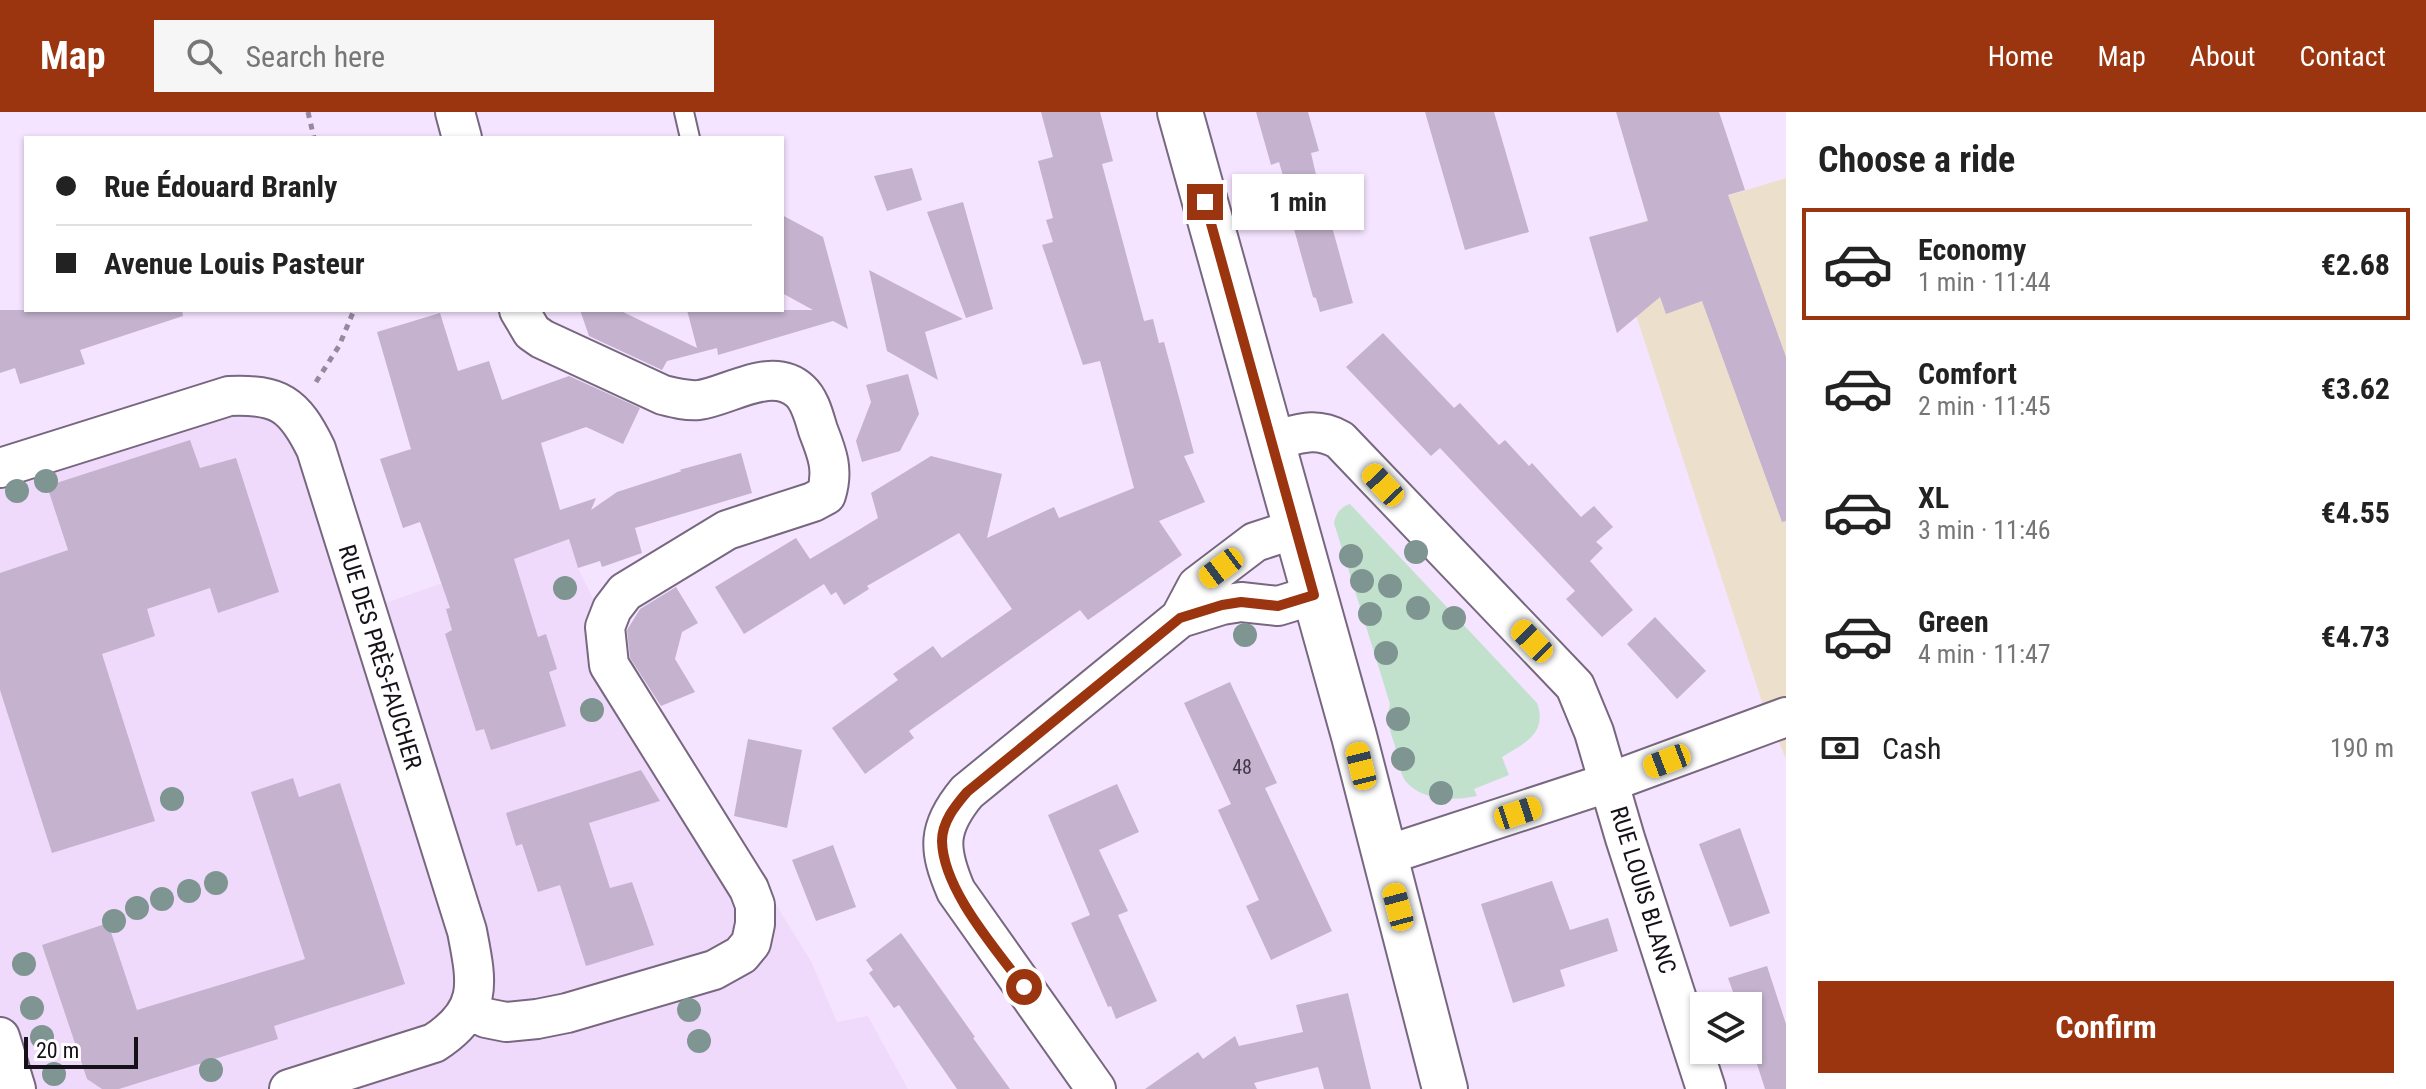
<!DOCTYPE html>
<html lang="en">
<head>
<meta charset="utf-8">
<style>
	:root { --surface:#fff; --page:#f6f6f6; --text:#222; --muted:#767676; --line:#e0e0e0; --accent:#9b350f }
	body { margin:0; font-family:"Roboto Condensed",sans-serif; background:var(--page); color:var(--text); height:100vh; display:flex; flex-direction:column; font-size:30px; white-space:nowrap }
	* { box-sizing:border-box; margin:0 }
	p { font-size:26px; color:var(--muted) }
	.icon { flex:none; width:44px; height:44px; fill:none; stroke:currentColor; stroke-width:2; stroke-linecap:round; stroke-linejoin:round }
	.map { position:relative; flex:1; overflow:hidden }
	.sheet { display:flex; flex-direction:column; background:var(--surface); width:640px }
	.sheet>* { flex:none }
	.hud { position:absolute; left:24px; top:24px; width:760px; height:176px; border-radius:0px; box-shadow:0 2px 6px #0004; display:grid; align-content:center; height:176px; padding:0 32px; background:var(--surface) }
	.controls { position:absolute; left:1690px; top:880px; display:grid; gap:16px }
	.controls a { display:grid; place-items:center; width:72px; height:72px; border-radius:0px; background:var(--surface); box-shadow:0 2px 6px #0004; font-size:40px }
	.scale { position:absolute; left:24px; bottom:20px; width:114px; box-sizing:border-box; padding-left:8px; border:4px solid #161019; border-top:0; font-size:22px; line-height:28px; white-space:nowrap; color:#161019; -webkit-text-stroke:6px #fff; paint-order:stroke }
	.end { position:absolute; width:36px; height:36px; margin:-18px; border:10px solid #9b350f; background:#fff; box-shadow:0 0 0 4px #fff }
	.from { border-radius:50% }
	.bubble { position:absolute; height:56px; border-radius:0px; background:var(--surface); box-shadow:0 2px 6px #0004; font-size:26px; font-weight:700; line-height:56px; text-align:center }
	.car { position:absolute; width:24px; height:48px; margin:-24px -12px; border-radius:10px; box-shadow:0 0 6px 2px #0007; background:linear-gradient(#f5c518 24%,#345 0 40%,#f5c518 0 76%,#345 0 86%,#f5c518 0) }
	.hud b { display:flex; align-items:center; gap:28px; height:76px; font-size:30px }
	.hud b+b { border-top:2px solid var(--line) }
	.hud i { width:20px; height:20px; background:var(--text) }
	ul { padding:0; list-style:none }
	li { display:flex; align-items:center; gap:24px; height:112px; margin:0 16px 12px; padding:0 16px; border:4px solid transparent; border-radius:0px }
	li div { flex:1 }
	li b { display:block; font-size:30px }
	li em { font-style:normal; font-weight:700 }
	li.on { border-color:var(--accent) }
	li>.icon { width:72px; height:72px; stroke-width:1.5 }
	h2 { padding:0 32px; font-size:36px; line-height:96px }
	.pay { display:flex; align-items:center; gap:20px; height:88px; padding:0 32px; font-size:30px }
	.pay p { margin-inline-start:auto }
	.button { display:flex; gap:16px; margin-top:auto; padding:16px 32px }
	.button a { flex:1; height:92px; border-radius:0px; background:var(--accent); color:#fff; font-size:32px; font-weight:700; line-height:92px; text-align:center }
	header { display:flex; align-items:center; gap:48px; box-sizing:border-box; height:112px; padding:0 40px; background:var(--accent); color:#fff }
	header strong { font-size:38px }
	nav { display:flex; gap:44px; margin-inline-start:auto; font-size:28px }
	.search { width:560px; height:72px; background:var(--page); display:flex; align-items:center; gap:20px; box-sizing:border-box; padding:0 28px; border-radius:0px; color:var(--muted); font-size:30px }
	main { display:flex; flex:1; min-height:0 }
	.map>svg:first-child { display:block }
	.built { fill:#f0dafc }
	.education { fill:#ece0cc }
	.green { fill:#c1e1cc }
	.building { fill:#c4b2ce }
	.lines { fill:none; stroke-linecap:round; stroke-linejoin:round }
	.service-casing { stroke:#77677f; stroke-width:22 }
	.minor-casing { stroke:#77677f; stroke-width:42 }
	.secondary-casing { stroke:#77677f; stroke-width:48 }
	.path { stroke:#95899c; stroke-width:5; stroke-dasharray:6 6; stroke-linecap:butt }
	.service { stroke:#fff; stroke-width:18 }
	.minor { stroke:#fff; stroke-width:38 }
	.secondary { stroke:#fff; stroke-width:44 }
	.tree { fill:#7f9591 }
	.route { stroke:#9b350f; stroke-width:10 }
	.labels { text-anchor:middle; stroke-width:7; stroke-linejoin:round; paint-order:stroke }
	.number-label { font-size:20px; fill:#423846 }
	.street-label { font-size:24px; fill:#161019; stroke:#fff }
</style>
</head>
<body>
<header>
<strong>Map</strong>
<div class="search"><svg class="icon" aria-label="search" viewBox="0 0 24 24"><circle cx="10" cy="10" r="6"/><path d="M15 15l6 6"/></svg>Search here</div>
<nav><a>Home</a><a>Map</a><a>About</a><a>Contact</a></nav>
</header>
<main>
<div class="map">
<svg width="1786" height="977" viewBox="0 0 1786 977">
	<rect width="100%" height="100%" fill="#f5e4ff"/>
	<path class="built" d="M277 289 365 498 569 427 578 456 621 543 811 849 837 910 868 904 908 977H0V356Z"/>
	<path class="education" d="M1786 66V647L1764 596 1609 120Z"/>
	<path class="green" d="M1350 392 1537 591C1548 621 1524 632 1502 645L1509 663 1474 677 1477 684C1455 689 1416 689 1403 665 1399 656 1397 644 1395 634 1390 619 1386 608 1390 592L1334 411C1336 402 1340 395 1350 392Z"/>
	<path class="building" d="M1041 0H1100L1113 49 1102 52 1144 209 1153 207 1159 231 1164 230 1194 341 1184 344 1205 390 1159 409 1182 443 1088 508 1080 498 909 619 914 626 865 662 832 616 898 568 893 562 933 534 942 546 1012 497 959 421 867 474 869 477 844 493 836 480 831 483 824 472 744 522 715 475 796 426 810 447 852 422 878 406 871 381 931 344 1002 362 987 426 1054 395 1059 406 1134 376 1100 249 1083 253 1042 133 1053 130 1046 108 1053 106 1038 49 1053 45Z
		M1256 0H1308L1319 39 1311 41 1323 93H1326L1353 191 1320 200 1316 186 1313 185 1290 103 1294 102 1279 50 1271 53Z
		M1425 0H1494L1529 120 1465 138Z
		M1616 0H1719L1745 78 1728 83 1786 245V409L1782 410 1702 189 1666 202 1660 185 1617 221 1589 125 1648 109Z
		M912 56 922 88 887 99 874 64Z
		M963 90 993 197 966 206 927 100Z
		M782 103 823 125 848 217 833 209 718 243 717 236 667 249 662 258 589 224 580 198H619L697 236 687 198H813L782 181Z
		M869 158 963 207 925 220 938 268 887 239Z
		M0 198H182L183 204 80 238 85 252 20 272 15 256 0 261Z
		M440 201 458 259 489 249 502 288 569 264 640 296 623 332 586 315 541 331 560 398 596 386 591 398 617 380 682 359 679 358 741 341 752 381 635 416 642 441 602 455 600 449 578 456 569 427 514 447 538 525 546 522 557 557 549 560 566 614 491 638 484 617 476 619 445 522 452 518 446 497 450 496 420 410 403 416 380 347 411 337 377 220Z
		M1383 221 1454 296 1460 291 1499 333 1505 328 1529 354 1532 351 1581 405 1594 394 1613 415 1596 430 1603 436 1590 449 1633 498 1602 525 1566 487 1575 479 1506 406 1440 336 1431 344 1346 255Z
		M908 262 919 302 900 339 862 350 856 329 871 290 866 273Z
		M190 328 200 356 236 346 279 480 218 501 210 476 147 497 155 524 102 542 155 709 52 741 0 578V461L68 438 47 374Z
		M676 475 698 511 682 520 675 547 695 580 661 594 630 546 627 518 640 497Z
		M1655 505 1706 559 1677 587 1627 532Z
		M1230 570 1277 671 1265 676 1332 819 1271 848 1246 794 1259 788 1218 698 1231 692 1184 591Z
		M748 627 802 638 787 716 734 704Z
		M641 658 660 689 589 711 610 776 632 770 654 833 586 854 560 773 538 780 522 732 516 734 506 701Z
		M293 666 299 685 340 671 405 872 274 914 278 927 119 977H102L87 967 42 833 108 811 137 898 305 847 251 680Z
		M1117 672 1139 720 1099 738 1128 799 1118 803 1157 889 1116 907 1111 894 1108 895 1071 811 1090 803 1048 703Z
		M1740 716 1770 801 1730 815 1699 732Z
		M833 733 856 795 816 809 792 748Z
		M1552 769 1570 818 1608 806 1618 839 1560 858 1565 874 1513 891 1481 792Z
		M901 821 975 925 973 926 1010 977H957L899 893 894 896 869 861 873 858 866 848Z
		M1767 854 1786 912V977H1765L1748 924V894H1738L1728 866Z
		M1348 881 1371 977H1324L1318 955 1254 971 1257 977H1145L1198 940 1203 947 1235 924 1239 934 1303 920 1296 893Z"/>
	<g class="lines">
		<g class="service-casing">
			<path id="service" d="M684 0 690 26"/>
		</g>
		<g class="minor-casing">
			<path id="minor" d="M455 0 462 26
				M1272 329C1299 322 1315 314 1340 328L1575 574 1594 620 1625 726 1706 977
				M0 356 229 284C279 282 294 292 316 337L467 819C477 871 484 899 434 931L289 977
				M1180 506 1222 493 1241 490 1278 494 1314 483
				M1384 744 1610 670 1786 605
				M470 898 486 906 506 910 537 907 567 901 714 858 741 843 751 831 755 812V793L749 777 609 553 605 515 612 497 625 480 727 418 813 390 826 383C834 358 827 341 818 318 814 305 810 288 800 279 772 253 729 284 699 288 686 289 675 286 663 283L542 227 532 220 519 198
				M0 925 16 977
				M1096 977 956 779C938 737 937 716 967 680L1180 506 1197 474 1255 430 1295 417"/>
		</g>
		<g class="secondary-casing">
			<path id="secondary" d="M1180 0 1354 624 1445 977"/>
		</g>
		<path class="path" d="M308 0 314 26
			M316 270 339 234 354 198"/>
		<use href="#service" class="service"/>
		<use href="#minor" class="minor"/>
		<use href="#secondary" class="secondary"/>
	</g>
	<g class="tree">
		<circle cx="46" cy="369" r="12"/>
		<circle cx="17" cy="379" r="12"/>
		<circle cx="1416" cy="440" r="12"/>
		<circle cx="1351" cy="444" r="12"/>
		<circle cx="1362" cy="469" r="12"/>
		<circle cx="1390" cy="474" r="12"/>
		<circle cx="565" cy="476" r="12"/>
		<circle cx="1418" cy="496" r="12"/>
		<circle cx="1370" cy="502" r="12"/>
		<circle cx="1454" cy="506" r="12"/>
		<circle cx="1245" cy="523" r="12"/>
		<circle cx="1386" cy="541" r="12"/>
		<circle cx="592" cy="598" r="12"/>
		<circle cx="1398" cy="607" r="12"/>
		<circle cx="1403" cy="647" r="12"/>
		<circle cx="1441" cy="681" r="12"/>
		<circle cx="172" cy="687" r="12"/>
		<circle cx="216" cy="771" r="12"/>
		<circle cx="189" cy="779" r="12"/>
		<circle cx="162" cy="787" r="12"/>
		<circle cx="137" cy="796" r="12"/>
		<circle cx="114" cy="809" r="12"/>
		<circle cx="24" cy="852" r="12"/>
		<circle cx="32" cy="896" r="12"/>
		<circle cx="689" cy="898" r="12"/>
		<circle cx="42" cy="925" r="12"/>
		<circle cx="699" cy="929" r="12"/>
		<circle cx="211" cy="958" r="12"/>
		<circle cx="54" cy="962" r="12"/>
	</g>
	<g class="lines">
		<path class="route" d="M1024 875C996 837 943 778 942 729 942 710 955 694 967 680L1180 506 1222 493 1241 490 1278 494 1314 483 1205 90"/>
	</g>
	<g class="labels">
		<g class="number-label">
			<text x="1242" y="662">48</text>
		</g>
		<g class="street-label">
			<text transform="translate(380 545) rotate(73)" y="8">RUE DES PRÈS-FAUCHER</text>
			<text transform="translate(1643 778) rotate(73)" y="8">RUE LOUIS BLANC</text>
		</g>
	</g>
</svg>
<div class="controls">
<a><svg class="icon" aria-label="layers" viewBox="0 0 24 24"><path d="M12 4l9 5-9 5-9-5zM3 14l9 5 9-5"/></svg></a>
</div>
<div class="scale">20 m</div>
<i class="end from" style="left:1024px;top:875px"></i>
<i class="end" style="left:1205px;top:90px"></i>
<div class="bubble" style="left:1232px;top:62px;width:132px">1 min</div>
<i class="car" style="left:1383px;top:373px;rotate:317deg"></i>
<i class="car" style="left:1221px;top:456px;rotate:233deg"></i>
<i class="car" style="left:1532px;top:529px;rotate:316deg"></i>
<i class="car" style="left:1667px;top:649px;rotate:249deg"></i>
<i class="car" style="left:1361px;top:654px;rotate:346deg"></i>
<i class="car" style="left:1518px;top:701px;rotate:72deg"></i>
<i class="car" style="left:1398px;top:795px;rotate:345deg"></i>
<div class="hud">
<b><i class="from"></i>Rue Édouard Branly</b>
<b><i></i>Avenue Louis Pasteur</b>
</div>
</div>
<section class="sheet">
<h2>Choose a ride</h2>
<ul>
<li class="on"><svg class="icon" aria-label="car" viewBox="0 0 24 24"><path d="M5 17H2v-5l4-1 3-4h7l3 4 3 1v5h-3M9 17h6M6 11h13"/><circle cx="7" cy="17" r="2"/><circle cx="17" cy="17" r="2"/></svg><div><b>Economy</b><p>1 min · 11:44</p></div><em>€2.68</em></li>
<li><svg class="icon" aria-label="car" viewBox="0 0 24 24"><path d="M5 17H2v-5l4-1 3-4h7l3 4 3 1v5h-3M9 17h6M6 11h13"/><circle cx="7" cy="17" r="2"/><circle cx="17" cy="17" r="2"/></svg><div><b>Comfort</b><p>2 min · 11:45</p></div><em>€3.62</em></li>
<li><svg class="icon" aria-label="car" viewBox="0 0 24 24"><path d="M5 17H2v-5l4-1 3-4h7l3 4 3 1v5h-3M9 17h6M6 11h13"/><circle cx="7" cy="17" r="2"/><circle cx="17" cy="17" r="2"/></svg><div><b>XL</b><p>3 min · 11:46</p></div><em>€4.55</em></li>
<li><svg class="icon" aria-label="car" viewBox="0 0 24 24"><path d="M5 17H2v-5l4-1 3-4h7l3 4 3 1v5h-3M9 17h6M6 11h13"/><circle cx="7" cy="17" r="2"/><circle cx="17" cy="17" r="2"/></svg><div><b>Green</b><p>4 min · 11:47</p></div><em>€4.73</em></li>
</ul>
<div class="pay"><svg class="icon" aria-label="cash" viewBox="0 0 24 24"><path d="M3 7h18v10H3z"/><circle cx="12" cy="12" r="2"/></svg>Cash<p>190 m</p></div>
<div class="button"><a>Confirm</a></div>
</section>
</main>
</body>
</html>
